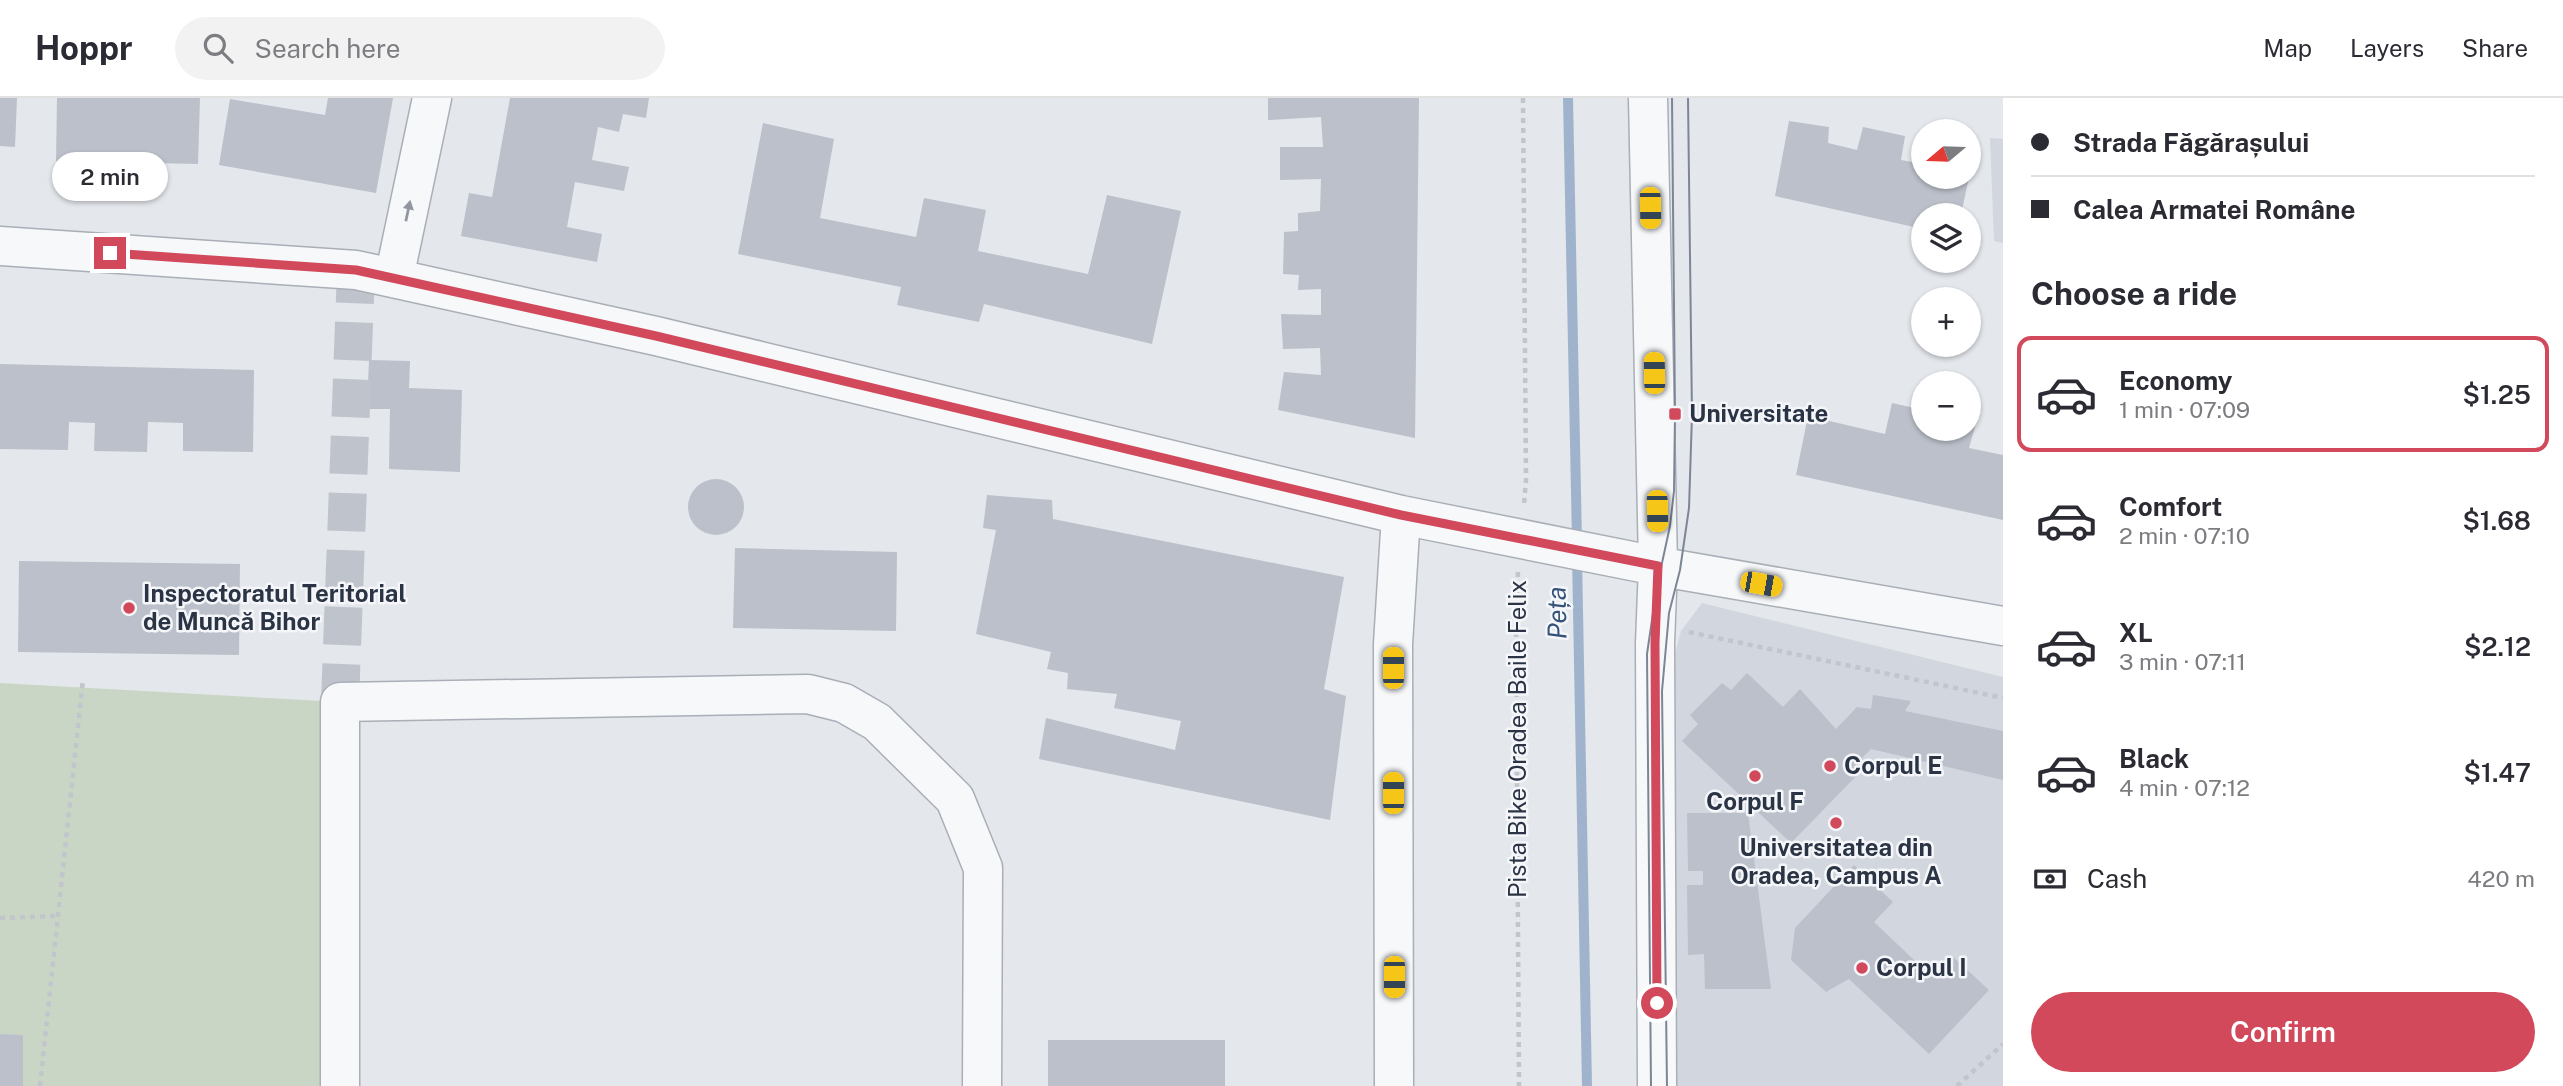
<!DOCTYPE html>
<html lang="en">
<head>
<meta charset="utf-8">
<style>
	:root { --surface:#fff; --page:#f2f2f3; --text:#2b2b33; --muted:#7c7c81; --line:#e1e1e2; --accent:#d1495b }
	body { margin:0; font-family:"Public Sans",sans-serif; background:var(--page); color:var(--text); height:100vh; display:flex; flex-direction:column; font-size:26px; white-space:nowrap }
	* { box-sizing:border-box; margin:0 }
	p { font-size:23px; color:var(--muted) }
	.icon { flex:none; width:38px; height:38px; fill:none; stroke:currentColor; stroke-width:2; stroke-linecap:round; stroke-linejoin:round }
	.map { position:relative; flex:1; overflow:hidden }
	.sheet { display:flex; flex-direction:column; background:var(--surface); width:560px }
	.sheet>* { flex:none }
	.guide { display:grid; align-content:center; height:154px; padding:0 28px; background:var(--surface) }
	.needle { width:46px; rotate:251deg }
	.tools { position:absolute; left:1911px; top:21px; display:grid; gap:14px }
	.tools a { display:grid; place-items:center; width:70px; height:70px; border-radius:50%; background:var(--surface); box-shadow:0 2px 5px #0004; font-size:35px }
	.end { position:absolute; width:32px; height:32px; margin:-16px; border:9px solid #d1495b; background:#fff; box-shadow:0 0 0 4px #fff }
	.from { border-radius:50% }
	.bubble { position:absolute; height:49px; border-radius:24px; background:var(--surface); box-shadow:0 2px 5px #0004; font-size:23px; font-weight:600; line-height:49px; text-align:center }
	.car { position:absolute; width:21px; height:42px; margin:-21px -10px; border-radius:9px; box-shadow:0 0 5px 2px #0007; background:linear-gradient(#f5c518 24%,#345 0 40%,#f5c518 0 76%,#345 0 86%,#f5c518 0) }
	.guide b { display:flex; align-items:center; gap:24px; height:66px; font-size:26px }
	.guide b+b { border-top:2px solid var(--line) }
	.guide i { width:18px; height:18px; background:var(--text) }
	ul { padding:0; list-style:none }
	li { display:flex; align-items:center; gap:21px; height:116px; margin:0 14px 10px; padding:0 14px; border:4px solid transparent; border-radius:14px }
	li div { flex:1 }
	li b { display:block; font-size:26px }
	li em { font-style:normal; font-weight:600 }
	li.current { border-color:var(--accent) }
	li>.icon { width:63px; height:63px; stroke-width:1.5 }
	h2 { padding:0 28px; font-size:32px; line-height:84px }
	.pay { display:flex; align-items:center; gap:18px; height:77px; padding:0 28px; font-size:26px }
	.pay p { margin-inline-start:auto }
	.action { display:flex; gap:14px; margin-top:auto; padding:14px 28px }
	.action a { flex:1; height:80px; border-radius:42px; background:var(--accent); color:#fff; font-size:28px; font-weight:600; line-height:80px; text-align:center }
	header { display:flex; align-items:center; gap:42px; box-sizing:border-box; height:98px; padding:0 35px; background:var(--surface); border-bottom:2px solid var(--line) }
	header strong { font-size:33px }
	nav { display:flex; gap:38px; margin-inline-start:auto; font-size:24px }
	.search { width:490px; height:63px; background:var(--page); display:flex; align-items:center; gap:18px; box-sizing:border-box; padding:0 24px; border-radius:38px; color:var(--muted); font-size:26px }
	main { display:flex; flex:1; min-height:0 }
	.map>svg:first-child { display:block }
	.built { fill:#d2d6de }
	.green { fill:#c9d6c5 }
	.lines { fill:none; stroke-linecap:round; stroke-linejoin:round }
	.stream { stroke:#9fb4cc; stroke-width:10 }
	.building { fill:#bbc0ca }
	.minor-tunnel { stroke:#bfc3cb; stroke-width:38; stroke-dasharray:38 19; stroke-linecap:butt }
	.minor-casing { stroke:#a9aeb7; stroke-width:41 }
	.path { stroke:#c2c5cb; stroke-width:4.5; stroke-dasharray:5 5; stroke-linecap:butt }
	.minor { stroke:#f7f8fa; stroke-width:38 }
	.tram { stroke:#7d8696; stroke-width:2 }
	.oneway { fill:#9196a0 }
	.route { stroke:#d1495b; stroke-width:9 }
	.poi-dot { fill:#d1495b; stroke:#f4f6f9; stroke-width:2.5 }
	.labels { text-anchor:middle; stroke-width:5; stroke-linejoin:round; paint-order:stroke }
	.poi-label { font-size:24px; font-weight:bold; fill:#2b3445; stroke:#f4f6f9; text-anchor:start }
	.street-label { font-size:24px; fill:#2b3445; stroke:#f4f6f9 }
	.water-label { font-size:26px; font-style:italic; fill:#34527a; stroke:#f4f6f9 }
</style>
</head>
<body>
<header>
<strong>Hoppr</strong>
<div class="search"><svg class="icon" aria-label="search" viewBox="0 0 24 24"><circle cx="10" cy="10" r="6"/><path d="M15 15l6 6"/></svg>Search here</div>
<nav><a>Map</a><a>Layers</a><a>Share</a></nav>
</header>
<main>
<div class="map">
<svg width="2003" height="988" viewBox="0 0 2003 988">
	<rect width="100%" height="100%" fill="#e4e7ec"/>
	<path class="built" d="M1990 40 2003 41V145L1994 143Z
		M1702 505 2003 579V988H1674L1668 581 1681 533Z"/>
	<path class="green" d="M0 585 340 604V988H23V938L0 936Z"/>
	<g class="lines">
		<path class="stream" d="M1568 0 1577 444
			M1577 459 1587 988"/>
	</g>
	<path class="building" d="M0 0H17L15 49 0 48Z
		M57 0H200L198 66 56 63Z
		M328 0H393L376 95 219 67 230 1 325 17Z
		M510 0H649L646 20 623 16 619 34 598 29 592 62 629 69 624 93 575 84 567 129 602 136 597 164 461 138 469 95 492 99Z
		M1268 0H1419L1415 340 1278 312 1284 274 1321 277 1320 250 1283 251 1281 216 1321 217V191L1298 192 1299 177 1283 176 1284 134 1298 133V115L1320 113 1321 81 1280 82V49H1323L1321 19 1268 22Z
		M1789 23 1829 29 1828 45 1857 52 1863 29 1905 38 1901 62 1923 66V79H1969L1961 117H1923V131L1775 98Z
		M763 25 834 41 820 120 916 139 924 100 986 112 978 153 1088 176 1107 97 1181 113 1152 246 984 206 979 224 897 207 901 189 738 156Z
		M369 262 410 263 409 290 462 292 460 374 389 371 390 311H367Z
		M0 266 254 272 253 354 183 353V325L148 324 147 354 94 353 95 325 69 324 68 352 0 351Z
		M1892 305 1923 312V331H1969V321L1977 322 1969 350 2003 357V422L1796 377 1808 318 1885 336Z
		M688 409a28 28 0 1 1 56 0a28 28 0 1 1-56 0Z
		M987 397 1052 402 1053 421 1344 479 1324 591 1346 598 1330 722 1039 661 1046 620 1175 652 1181 623 1114 610 1117 596 1067 591 1068 575 1047 571 1051 554 976 536 996 432 983 430Z
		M735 450 897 454 896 533 733 530Z
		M19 463 240 466 239 557 18 554Z
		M1747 575 1783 609 1800 591 1836 631 1857 609 1871 611 1873 597 1911 603 1905 613 2003 633V682L1871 651 1857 665 1863 671 1791 745 1682 643 1698 626 1690 617 1722 585 1731 592Z
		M1687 715H1748L1771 891H1705L1704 856 1688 857 1687 787H1703V773H1688Z
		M1854 767 1893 804 1874 824 1932 879 1952 858 1989 892 1929 956 1849 881 1826 894 1791 862 1795 830Z
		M0 936 23 937V988H0Z
		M1048 942H1225V988H1048Z"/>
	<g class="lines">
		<path class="minor-tunnel" d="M340 604 356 172"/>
		<g class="minor-casing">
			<path id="minor" d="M1648 0 1658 468 1655 545 1657 988
				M0 148 356 172 656 238 1401 417 1662 469 2003 528
				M394 180 432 0
				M340 988V604L808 596 844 605 877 624 955 701 983 770 982 988
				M1394 988 1393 546 1401 417"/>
		</g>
		<path class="path" d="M1523 0 1526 382 1524 406
			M1518 474 1516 520 1519 988
			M1689 534 2003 600
			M0 820 58 818
			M40 988 83 581
			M1957 988 2003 946"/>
		<use href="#minor" class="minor"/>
		<path class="tram" d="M1651 988 1647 556 1657 488 1670 428 1674 393 1675 316 1672 0
			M1667 988 1662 593 1669 515 1680 472 1689 410 1692 317 1688 0"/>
	</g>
	<defs><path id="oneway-solid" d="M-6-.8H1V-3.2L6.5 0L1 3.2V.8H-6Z" transform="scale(1.75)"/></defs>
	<use class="oneway" href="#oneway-solid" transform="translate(408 113) rotate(-78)"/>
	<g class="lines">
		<path class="route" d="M110 155 356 172 656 238 1401 417 1658 468 1655 545 1657 905"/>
	</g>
	<g class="poi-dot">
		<rect x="1668" y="309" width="14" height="14" rx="3.5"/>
		<circle cx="129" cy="510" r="7"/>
		<circle cx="1830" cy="668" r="7"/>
		<circle cx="1755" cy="678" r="7"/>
		<circle cx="1836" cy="725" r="7"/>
		<circle cx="1862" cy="870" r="7"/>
	</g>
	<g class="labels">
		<g class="poi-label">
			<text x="1689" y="324">Universitate</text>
			<text x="143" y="504">Inspectoratul Teritorial<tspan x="143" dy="28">de Muncă Bihor</tspan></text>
			<text x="1844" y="676">Corpul E</text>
			<text x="1755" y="712" text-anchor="middle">Corpul F</text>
			<text x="1836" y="758" text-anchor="middle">Universitatea din<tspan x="1836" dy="28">Oradea, Campus A</tspan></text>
			<text x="1876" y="878">Corpul I</text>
		</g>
		<g class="street-label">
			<text transform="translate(1518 641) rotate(-90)" y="8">Pista Bike Oradea Baile Felix</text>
		</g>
		<g class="water-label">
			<text transform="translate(1557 515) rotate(-91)" y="9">Peța</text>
		</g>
	</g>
</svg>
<div class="tools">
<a><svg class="needle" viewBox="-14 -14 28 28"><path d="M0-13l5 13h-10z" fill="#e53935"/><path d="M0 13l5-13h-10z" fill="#7c7c81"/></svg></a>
<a><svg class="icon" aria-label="layers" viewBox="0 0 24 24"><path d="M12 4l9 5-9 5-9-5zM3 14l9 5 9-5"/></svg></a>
<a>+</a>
<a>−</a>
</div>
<i class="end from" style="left:1657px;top:905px"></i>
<i class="end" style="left:110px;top:155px"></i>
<div class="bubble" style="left:52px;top:54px;width:116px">2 min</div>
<i class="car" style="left:1650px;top:110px;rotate:179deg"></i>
<i class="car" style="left:1654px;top:275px;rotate:359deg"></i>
<i class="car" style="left:1657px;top:413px;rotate:179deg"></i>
<i class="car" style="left:1761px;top:486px;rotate:100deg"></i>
<i class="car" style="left:1393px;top:570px;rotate:0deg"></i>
<i class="car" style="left:1393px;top:695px;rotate:0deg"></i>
<i class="car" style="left:1394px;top:879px;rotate:180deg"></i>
</div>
<section class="sheet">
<div class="guide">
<b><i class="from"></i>Strada Făgărașului</b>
<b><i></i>Calea Armatei Române</b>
</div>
<h2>Choose a ride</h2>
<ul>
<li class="current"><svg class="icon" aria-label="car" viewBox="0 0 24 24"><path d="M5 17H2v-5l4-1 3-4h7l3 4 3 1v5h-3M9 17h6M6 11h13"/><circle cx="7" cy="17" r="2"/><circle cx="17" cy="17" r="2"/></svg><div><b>Economy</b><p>1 min · 07:09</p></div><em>$1.25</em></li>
<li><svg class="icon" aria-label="car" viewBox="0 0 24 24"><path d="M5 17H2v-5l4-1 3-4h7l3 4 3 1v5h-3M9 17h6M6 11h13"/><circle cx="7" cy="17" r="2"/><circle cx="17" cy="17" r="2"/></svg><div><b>Comfort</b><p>2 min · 07:10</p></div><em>$1.68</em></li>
<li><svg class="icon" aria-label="car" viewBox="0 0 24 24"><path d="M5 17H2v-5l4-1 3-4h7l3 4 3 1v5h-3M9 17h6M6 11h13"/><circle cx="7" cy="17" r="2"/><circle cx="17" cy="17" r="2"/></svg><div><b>XL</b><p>3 min · 07:11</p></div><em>$2.12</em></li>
<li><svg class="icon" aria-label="car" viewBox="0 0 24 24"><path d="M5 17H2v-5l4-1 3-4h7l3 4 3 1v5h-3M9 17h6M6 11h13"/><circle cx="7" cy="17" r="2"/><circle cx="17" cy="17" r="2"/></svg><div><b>Black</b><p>4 min · 07:12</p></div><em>$1.47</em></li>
</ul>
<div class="pay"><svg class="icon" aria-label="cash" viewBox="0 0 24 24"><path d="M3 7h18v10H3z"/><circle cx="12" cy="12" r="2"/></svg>Cash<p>420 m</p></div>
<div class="action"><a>Confirm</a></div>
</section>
</main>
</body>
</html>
